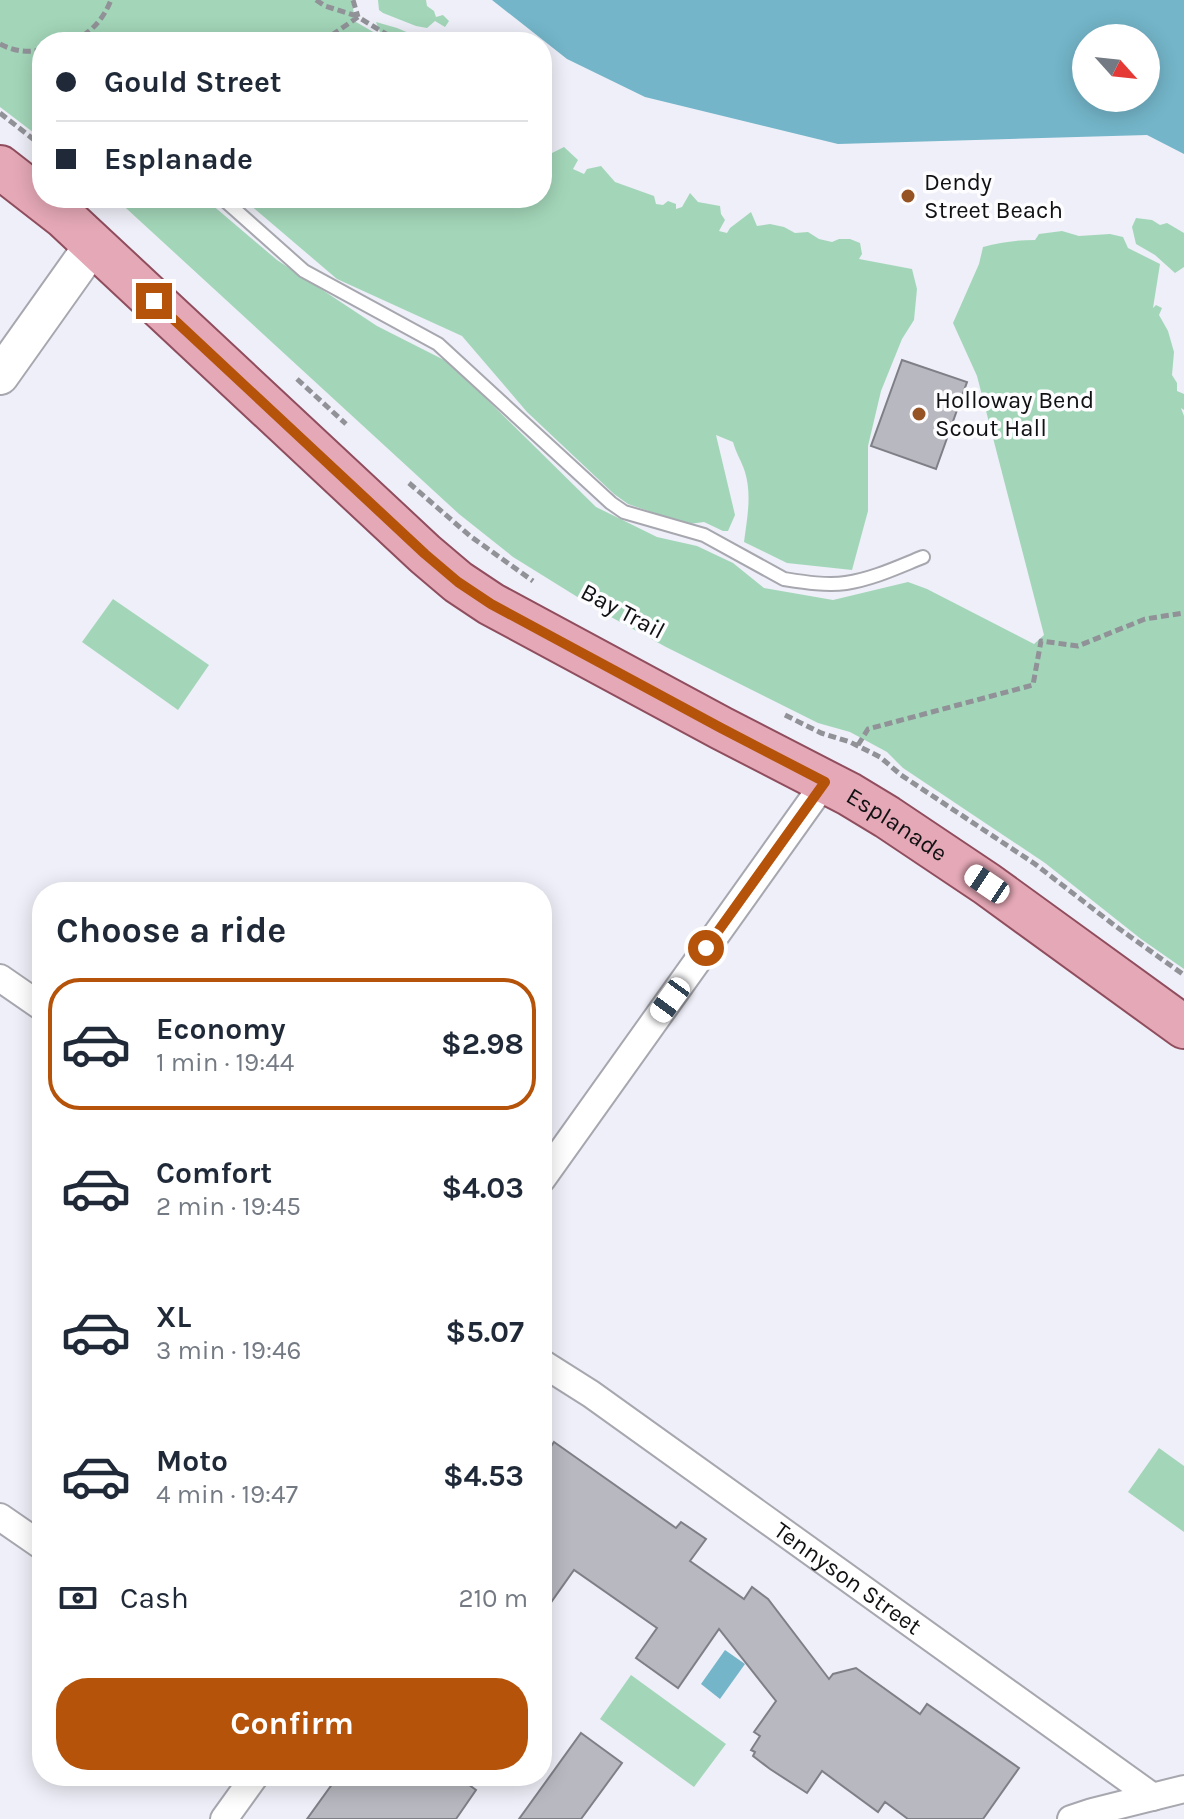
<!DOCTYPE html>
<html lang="en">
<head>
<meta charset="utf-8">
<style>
	:root { --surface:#fff; --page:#f6f6f7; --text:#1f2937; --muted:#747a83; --line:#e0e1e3; --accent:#b45309 }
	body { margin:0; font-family:Karla,sans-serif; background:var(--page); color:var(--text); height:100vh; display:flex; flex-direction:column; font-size:30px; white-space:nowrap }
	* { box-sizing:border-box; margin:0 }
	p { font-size:26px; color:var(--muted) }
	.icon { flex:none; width:44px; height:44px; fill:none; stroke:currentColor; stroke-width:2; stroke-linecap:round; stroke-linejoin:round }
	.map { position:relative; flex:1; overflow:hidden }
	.sheet { position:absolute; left:32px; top:882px; width:520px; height:904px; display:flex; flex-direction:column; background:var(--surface); border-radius:32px; box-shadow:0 4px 20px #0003 }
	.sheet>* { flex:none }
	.guide { position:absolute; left:32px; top:32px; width:520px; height:176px; border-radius:32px; box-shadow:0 4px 20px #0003; display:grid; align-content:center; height:176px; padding:0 24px; background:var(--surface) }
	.needle { width:52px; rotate:117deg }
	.fabs { position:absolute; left:1072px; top:24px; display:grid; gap:16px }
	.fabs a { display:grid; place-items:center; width:88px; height:88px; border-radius:50%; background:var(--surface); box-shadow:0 4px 20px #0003; font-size:40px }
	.end { position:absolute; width:36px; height:36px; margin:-18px; border:10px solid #b45309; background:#fff; box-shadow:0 0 0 4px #fff }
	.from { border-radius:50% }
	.car { position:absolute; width:24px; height:48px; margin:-24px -12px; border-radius:10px; box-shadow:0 0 6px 2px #0007; background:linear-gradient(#fff 24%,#345 0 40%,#fff 0 76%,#345 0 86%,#fff 0) }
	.guide b { display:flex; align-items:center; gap:28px; height:76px; font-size:30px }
	.guide b+b { border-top:2px solid var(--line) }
	.guide i { width:20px; height:20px; background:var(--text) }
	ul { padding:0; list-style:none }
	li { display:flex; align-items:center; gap:24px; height:132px; margin:0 16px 12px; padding:0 8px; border:4px solid transparent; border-radius:32px }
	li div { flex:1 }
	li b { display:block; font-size:30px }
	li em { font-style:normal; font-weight:700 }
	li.selected { border-color:var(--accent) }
	li>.icon { width:72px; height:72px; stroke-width:1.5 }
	h2 { padding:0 24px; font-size:36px; line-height:96px }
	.pay { display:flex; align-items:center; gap:20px; height:88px; padding:0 24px; font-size:30px }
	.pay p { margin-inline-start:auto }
	.cta { display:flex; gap:16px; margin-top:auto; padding:16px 24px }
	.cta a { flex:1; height:92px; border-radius:32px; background:var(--accent); color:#fff; font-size:32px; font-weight:700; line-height:92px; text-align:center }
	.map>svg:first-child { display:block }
	.green { fill:#a3d6b9 }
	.water { fill:#74b5c9; fill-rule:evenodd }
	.building { fill:#b8b8c0; stroke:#7f8087; stroke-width:2 }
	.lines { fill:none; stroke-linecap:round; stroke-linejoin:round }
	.lane-casing { stroke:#a7a7af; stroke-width:16 }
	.street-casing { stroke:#a7a7af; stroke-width:30 }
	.secondary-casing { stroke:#a7a7af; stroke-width:40 }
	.primary-casing { stroke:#8f4d5d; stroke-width:46 }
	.path { stroke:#919198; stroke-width:5; stroke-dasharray:8 4; stroke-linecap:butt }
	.lane { stroke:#fff; stroke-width:12 }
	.street { stroke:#fff; stroke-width:26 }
	.secondary { stroke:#fff; stroke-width:36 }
	.primary { stroke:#e5a8b6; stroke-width:42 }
	.route { stroke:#b45309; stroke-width:10 }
	.poi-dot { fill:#965324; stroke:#fdfdff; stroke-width:3 }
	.labels { text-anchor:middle; stroke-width:7; stroke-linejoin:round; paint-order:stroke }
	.poi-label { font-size:24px; fill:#111114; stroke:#fdfdff; text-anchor:start }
	.street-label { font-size:24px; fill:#111114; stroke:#fdfdff }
</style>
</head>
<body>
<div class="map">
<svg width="1184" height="1819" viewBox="0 0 1184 1819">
	<rect width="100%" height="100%" fill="#eeeff8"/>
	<path class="green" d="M0 0H351L356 22 382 37 376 22 397 28 430 42H42V139L0 107Z
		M378 0H426L427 6 434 11 436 17 443 15 449 21 445 27 435 21 427 28 416 26 383 13 379 10Z
		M542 147 550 154 564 147 578 160 573 169 584 174 587 169 601 166 615 182 654 196 656 204 663 205 668 201 676 204V209L682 207 690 193 698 202 720 206 721 214 725 220 719 231 727 233 730 228 751 212 757 226 770 224 784 227 795 233 808 232 819 239 832 242 839 239H850L860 243 862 254 859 259 912 269 917 289 914 320 902 339 881 391 868 446V511L852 570 787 563 744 542C747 519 752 495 745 472 742 462 736 453 733 442L716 435 735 515 728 531H723L704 522 689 524 660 515 628 504 614 494 527 412 462 336 337 279 242 198H542Z
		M115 198H204L277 260 377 326 450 363 596 507 657 537 697 546 733 563 764 588 833 600 908 582 927 589 1034 644 1044 635 977 376 953 323 979 264 983 247C1001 242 1017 240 1035 240L1039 234 1062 231 1079 236 1110 234 1123 237 1128 248 1160 264 1153 308 1156 305 1162 308 1159 315 1168 331 1174 352 1172 375 1177 383V391L1184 394V410L1181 408 1184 416V969L1141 939 1045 863 903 768 887 752 850 732 818 723 666 647 600 611 513 557 459 514Z
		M1136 218 1152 220 1160 225 1167 223 1184 233V267L1175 273 1155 255 1136 244 1132 227Z
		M113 599 209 665 178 710 82 642Z
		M1159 1448 1184 1466V1532L1128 1492Z
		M631 1675 726 1744 694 1787 600 1719Z"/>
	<path class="water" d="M492 0H1184V154L1147 135 838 144 645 97 567 59ZM1086 38H1146V98H1086Z
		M725 1650 745 1664 720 1699 701 1684Z"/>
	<path class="building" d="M902 360 967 382 936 469 871 446Z
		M554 1442 676 1528 681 1522 706 1539 690 1561 744 1599 752 1587 768 1599 829 1679 833 1674 856 1668 920 1714 927 1704 1019 1768 983 1819H908L885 1802 878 1812 822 1771 807 1793 770 1769 753 1756 755 1752 751 1750 760 1736 754 1732 776 1701 719 1629 678 1688 636 1658 657 1628 574 1570 542 1615V1460Z
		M581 1733 622 1763 581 1819H519Z
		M338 1776H457L476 1790 456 1819H307Z"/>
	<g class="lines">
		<g class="lane-casing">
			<path id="lane" d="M222 198 304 271 438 344 611 503 624 512 704 535 784 579C803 582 827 586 846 583 873 579 898 567 923 557"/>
		</g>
		<g class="street-casing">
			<g id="street">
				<path d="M0 978 42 1007"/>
				<path d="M542 1179 825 782"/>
				<path id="s1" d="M542 1363 591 1394 1153 1797"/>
				<path d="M0 1517 42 1546"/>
				<path d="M224 1819 255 1776"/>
				<path d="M1071 1819 1092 1812 1184 1789"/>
			</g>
		</g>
		<g class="secondary-casing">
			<path id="secondary" d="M0 376 93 245"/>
		</g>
		<g class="primary-casing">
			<g id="primary">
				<path id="s2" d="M0 167 64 217 425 554 458 582 491 604 721 728 849 794 887 817 987 884 1184 1027"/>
			</g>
		</g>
		<path class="path" d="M316 0 325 6 357 16
			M353 0 358 17
			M73 42C91 32 103 20 111 0
			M322 42 358 17 396 40H409
			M0 44C14 51 26 53 42 50
			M0 113 42 146
			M297 379 346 424
			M409 483 470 536 533 581
			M785 715 821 733 850 742 880 757 901 775 1035 864 1114 925 1184 975
			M858 745 868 729 1033 685 1041 641 1078 646 1145 619 1184 613"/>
		<use href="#lane" class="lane"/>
		<use href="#street" class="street"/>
		<use href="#secondary" class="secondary"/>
		<use href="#primary" class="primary"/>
	</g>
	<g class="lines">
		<path class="route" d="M154 301 425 554 458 582 491 604 721 728 825 782 706 948"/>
	</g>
	<g class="poi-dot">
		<circle cx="908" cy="196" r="8"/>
		<circle cx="919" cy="414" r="8"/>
	</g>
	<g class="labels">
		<g class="poi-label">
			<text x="924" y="190">Dendy<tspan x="924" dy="28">Street Beach</tspan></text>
			<text x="935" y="408">Holloway Bend<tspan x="935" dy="28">Scout Hall</tspan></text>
		</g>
		<g class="street-label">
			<text transform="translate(623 611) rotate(28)" y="8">Bay Trail</text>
			<text dy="8" stroke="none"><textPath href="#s2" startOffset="1120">Esplanade</textPath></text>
			<text dy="8" stroke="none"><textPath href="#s1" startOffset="374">Tennyson Street</textPath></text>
		</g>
	</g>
</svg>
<div class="fabs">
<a><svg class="needle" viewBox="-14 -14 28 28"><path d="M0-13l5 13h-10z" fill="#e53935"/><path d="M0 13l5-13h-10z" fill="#747a83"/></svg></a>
</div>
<i class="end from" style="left:706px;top:948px"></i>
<i class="end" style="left:154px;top:301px"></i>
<i class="car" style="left:987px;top:884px;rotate:304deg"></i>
<i class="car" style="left:670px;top:1000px;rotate:216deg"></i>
<div class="guide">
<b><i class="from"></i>Gould Street</b>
<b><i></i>Esplanade</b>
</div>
<section class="sheet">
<h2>Choose a ride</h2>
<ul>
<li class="selected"><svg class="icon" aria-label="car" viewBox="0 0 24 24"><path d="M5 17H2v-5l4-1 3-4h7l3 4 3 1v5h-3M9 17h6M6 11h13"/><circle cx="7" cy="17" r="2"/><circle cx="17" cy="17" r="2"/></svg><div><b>Economy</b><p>1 min · 19:44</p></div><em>$2.98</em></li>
<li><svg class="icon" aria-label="car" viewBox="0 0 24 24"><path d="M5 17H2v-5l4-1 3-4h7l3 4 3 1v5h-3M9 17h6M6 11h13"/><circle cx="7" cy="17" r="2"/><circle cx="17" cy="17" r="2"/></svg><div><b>Comfort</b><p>2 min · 19:45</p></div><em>$4.03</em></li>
<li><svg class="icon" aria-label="car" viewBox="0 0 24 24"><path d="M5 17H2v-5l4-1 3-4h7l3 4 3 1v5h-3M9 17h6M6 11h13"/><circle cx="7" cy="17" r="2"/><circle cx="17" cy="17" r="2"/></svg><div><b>XL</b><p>3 min · 19:46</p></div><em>$5.07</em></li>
<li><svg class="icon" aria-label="car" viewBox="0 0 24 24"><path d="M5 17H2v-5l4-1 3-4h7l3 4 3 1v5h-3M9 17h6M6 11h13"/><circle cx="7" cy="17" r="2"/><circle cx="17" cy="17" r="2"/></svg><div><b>Moto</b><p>4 min · 19:47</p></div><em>$4.53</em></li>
</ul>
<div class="pay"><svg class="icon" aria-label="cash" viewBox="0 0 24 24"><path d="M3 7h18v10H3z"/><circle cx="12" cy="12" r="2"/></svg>Cash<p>210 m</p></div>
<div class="cta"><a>Confirm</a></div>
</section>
</div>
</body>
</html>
